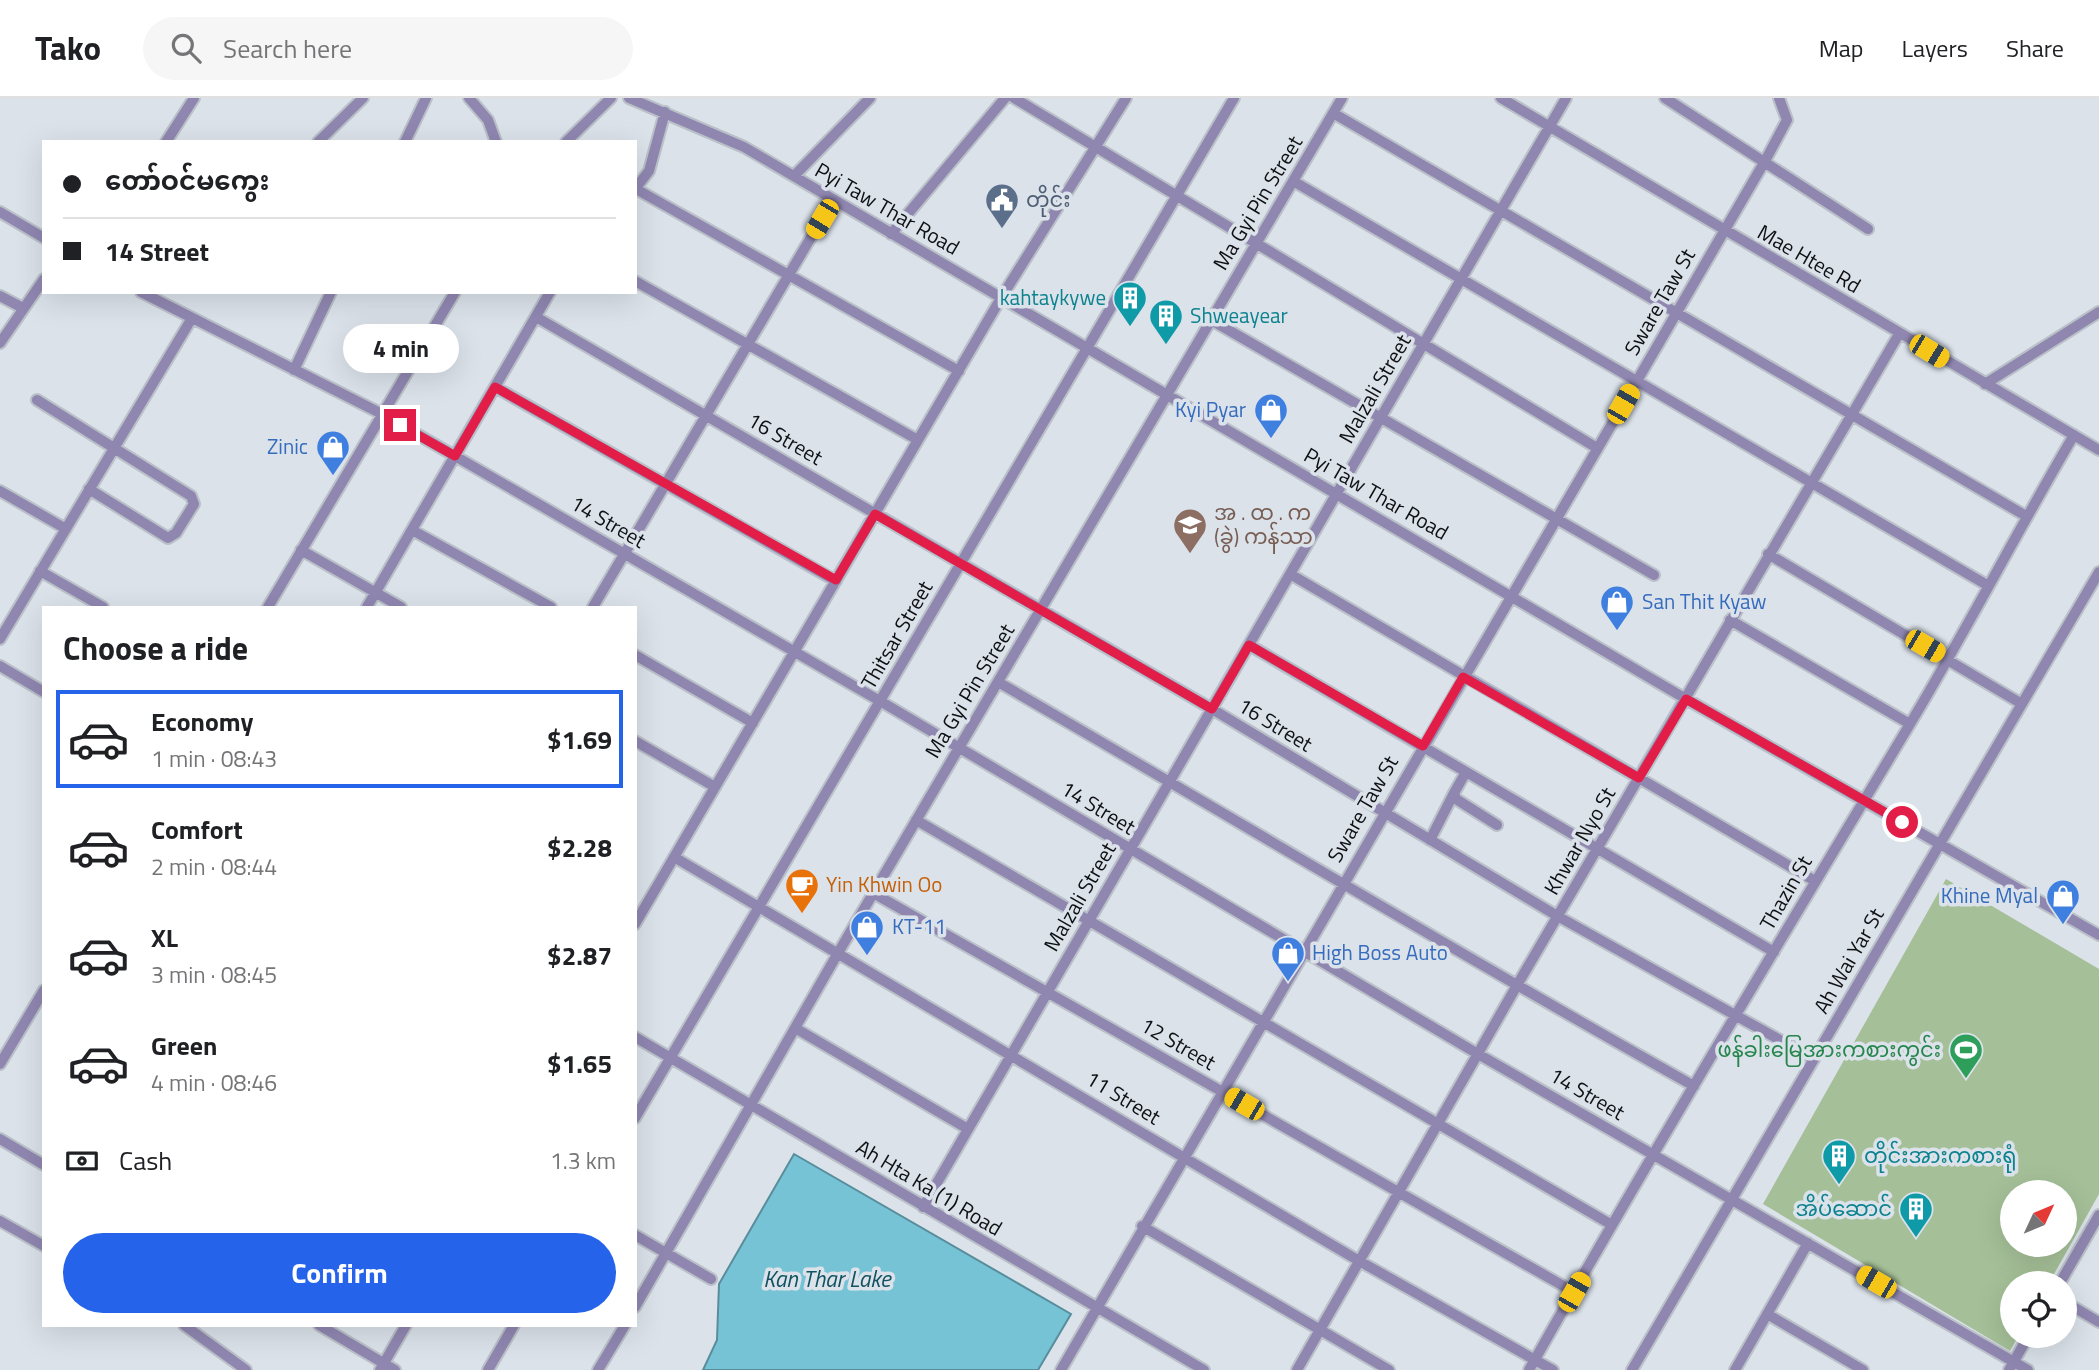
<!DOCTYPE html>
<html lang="en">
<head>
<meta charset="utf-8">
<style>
	:root { --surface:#fff; --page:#f6f6f6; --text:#202124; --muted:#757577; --line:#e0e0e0; --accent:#2563eb }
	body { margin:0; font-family:"Titillium Web","Noto Sans Myanmar",sans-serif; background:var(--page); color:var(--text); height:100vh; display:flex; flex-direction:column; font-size:26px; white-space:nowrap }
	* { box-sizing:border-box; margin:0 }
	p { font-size:23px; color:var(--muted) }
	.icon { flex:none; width:38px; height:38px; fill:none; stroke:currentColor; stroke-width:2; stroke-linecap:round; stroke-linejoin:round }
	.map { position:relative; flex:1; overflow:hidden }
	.drawer { position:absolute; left:42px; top:508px; width:595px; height:721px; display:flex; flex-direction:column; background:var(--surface); border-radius:0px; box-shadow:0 7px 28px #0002 }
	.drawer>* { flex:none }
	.guide { position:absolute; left:42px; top:42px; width:595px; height:154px; border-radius:0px; box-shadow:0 7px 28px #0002; display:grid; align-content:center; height:154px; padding:0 21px; background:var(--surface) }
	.needle { width:46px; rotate:46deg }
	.fabs { position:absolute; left:2000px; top:1082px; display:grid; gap:14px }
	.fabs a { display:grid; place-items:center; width:77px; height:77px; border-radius:50%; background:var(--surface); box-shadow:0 7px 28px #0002; font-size:35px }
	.end { position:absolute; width:32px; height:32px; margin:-16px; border:9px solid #e11d48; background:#fff; box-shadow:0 0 0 4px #fff }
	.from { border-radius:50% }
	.bubble { position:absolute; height:49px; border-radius:24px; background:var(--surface); box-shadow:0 7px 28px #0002; font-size:23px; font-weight:700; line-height:49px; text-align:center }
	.car { position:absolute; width:21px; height:42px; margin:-21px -10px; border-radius:9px; box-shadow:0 0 5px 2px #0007; background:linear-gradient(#f5c518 24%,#345 0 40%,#f5c518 0 76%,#345 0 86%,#f5c518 0) }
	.guide b { display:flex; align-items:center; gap:24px; height:66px; font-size:26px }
	.guide b+b { border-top:2px solid var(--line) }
	.guide i { width:18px; height:18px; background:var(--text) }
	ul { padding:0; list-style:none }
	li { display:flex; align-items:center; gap:21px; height:98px; margin:0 14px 10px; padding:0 7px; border:4px solid transparent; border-radius:0px }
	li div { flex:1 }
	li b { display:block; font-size:26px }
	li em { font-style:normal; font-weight:700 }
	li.current { border-color:var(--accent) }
	li>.icon { width:63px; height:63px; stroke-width:1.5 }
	h2 { padding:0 21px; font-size:32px; line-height:84px }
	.pay { display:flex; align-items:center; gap:18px; height:77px; padding:0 21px; font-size:26px }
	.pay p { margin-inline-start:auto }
	.primary-button { display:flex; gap:14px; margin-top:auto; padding:14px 21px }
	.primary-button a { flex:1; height:80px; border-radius:42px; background:var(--accent); color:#fff; font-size:28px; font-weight:700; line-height:80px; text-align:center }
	header { display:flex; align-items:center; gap:42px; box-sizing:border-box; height:98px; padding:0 35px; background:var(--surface); border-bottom:2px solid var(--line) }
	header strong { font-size:33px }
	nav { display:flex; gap:38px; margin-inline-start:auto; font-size:24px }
	.search { width:490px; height:63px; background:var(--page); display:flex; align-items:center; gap:18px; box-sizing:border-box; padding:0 24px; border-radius:38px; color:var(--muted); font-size:26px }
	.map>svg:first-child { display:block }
	.green { fill:#a5c098; fill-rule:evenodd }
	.water { fill:#77c3d6; stroke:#588d9c; stroke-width:2 }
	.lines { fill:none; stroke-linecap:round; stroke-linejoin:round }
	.minor-casing { stroke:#bac0c8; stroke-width:14 }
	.minor { stroke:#9087b1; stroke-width:10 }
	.route { stroke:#e11d48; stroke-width:9 }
	.labels { text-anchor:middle; stroke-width:7; stroke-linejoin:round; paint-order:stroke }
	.service-label { font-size:21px; fill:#4e5e75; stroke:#dbe2ea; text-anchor:start }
	.street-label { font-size:21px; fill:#0e1013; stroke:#dbe2ea }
	.culture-label { font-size:21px; fill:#0d838f; stroke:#dbe2ea; text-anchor:end }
	.shop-label { font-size:21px; fill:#366cbe; stroke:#dbe2ea; text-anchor:end }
	.education-label { font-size:21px; fill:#785e54; stroke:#dbe2ea; text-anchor:start }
	.food-label { font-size:21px; fill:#c56008; stroke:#dbe2ea; text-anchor:start }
	.leisure-label { font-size:21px; fill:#27864d; stroke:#dbe2ea; text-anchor:end }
	.water-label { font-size:23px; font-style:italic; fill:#105260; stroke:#dbe2ea }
</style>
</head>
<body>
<header>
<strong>Tako</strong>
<div class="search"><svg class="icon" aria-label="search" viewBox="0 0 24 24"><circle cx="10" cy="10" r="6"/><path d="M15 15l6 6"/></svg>Search here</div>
<nav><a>Map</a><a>Layers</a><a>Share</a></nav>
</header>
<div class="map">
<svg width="2099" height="1272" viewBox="0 0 2099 1272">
	<rect width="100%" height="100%" fill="#dbe2ea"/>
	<path class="green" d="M1946 781 2099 871V1096L2049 1185H2012V1237H2019L2010 1253 1763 1106ZM2012 1094H2065V1146H2012Z"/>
	<path class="water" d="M794 1056 1071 1216 1038 1272H703L717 1242 719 1186Z"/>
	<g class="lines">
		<g class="minor-casing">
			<path id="minor" d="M469 0 488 22 496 44
				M629 0 744 49 1686 601 2099 837
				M1014 0 1597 350
				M1501 0 2099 352
				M1665 0 1868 131
				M1333 15 2026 418
				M166 44 194 0
				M318 44 363 0
				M405 44 426 0
				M566 44 611 0
				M794 78 870 0
				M1293 83 1987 487
				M635 91 649 73 665 14
				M636 91 959 273
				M0 114 44 140
				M891 136 1005 0
				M635 183 918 342
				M141 194 382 316 880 603 1478 956 2028 1272
				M0 198 23 210
				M536 219 1212 611 1559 819 1814 961
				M1211 222 1654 477
				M0 245 44 181
				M294 272 331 194
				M1985 286 2099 214
				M495 289 836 483
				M37 302 191 398 194 406 176 435 168 440 89 391
				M0 393 66 431
				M412 432 551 509
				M301 452 401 509
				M1768 456 2022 606
				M40 473 103 509
				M1290 476 1815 783
				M268 509 455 194
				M367 509 550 194
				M593 509 833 102
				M1730 522 1910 626
				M0 541 192 220
				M1249 547 1774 854
				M635 557 753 625
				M0 568 44 594
				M998 584C1230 718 1460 857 1694 988
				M635 643 715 689
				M1466 674 1454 695 1456 701 1497 727
				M916 722 1612 1127
				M1430 742 1454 695
				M674 759 1361 1164 1553 1272
				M873 795 1574 1194
				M635 826 1001 200 1126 0
				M795 930 968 1031
				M635 939 1204 1272
				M0 966 44 892
				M635 1020 1234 0
				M0 1041 44 1067
				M923 1109 1566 0
				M0 1123 44 1148
				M1142 1128 1389 1272
				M635 1137 711 1181
				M2060 1185 2099 1117
				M2065 1204 2099 1224
				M635 1209 838 855 1342 0
				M1767 1216 1863 1272
				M184 1227 246 1272
				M319 1227 395 1272
				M380 1272 406 1227
				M488 1272 514 1227
				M598 1272 625 1227
				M1061 1272 1765 63 1787 22 1779 0
				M1297 1272 1516 889 1899 236
				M1529 1272C1652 1054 1782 840 1910 626 1967 531 2018 432 2074 337
				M1632 1272 2099 474
				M1735 1272 1808 1145
				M2009 1272 2029 1237"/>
		</g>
		<use href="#minor" class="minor"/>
	</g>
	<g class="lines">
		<path class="route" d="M400 327 455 358 495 289 836 482 875 416 1212 611 1249 547 1423 648 1463 579 1639 680 1686 601 1902 724"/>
	</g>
	<defs>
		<g id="civic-pin" transform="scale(1.75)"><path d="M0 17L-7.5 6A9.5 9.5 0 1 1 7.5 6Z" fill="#5c6f8a" stroke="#dbe2ea"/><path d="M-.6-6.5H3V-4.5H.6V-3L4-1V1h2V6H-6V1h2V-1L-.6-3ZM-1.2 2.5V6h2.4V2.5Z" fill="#fff"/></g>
		<g id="building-pin" transform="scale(1.75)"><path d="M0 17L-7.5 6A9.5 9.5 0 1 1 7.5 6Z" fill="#0f9aa8" stroke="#dbe2ea"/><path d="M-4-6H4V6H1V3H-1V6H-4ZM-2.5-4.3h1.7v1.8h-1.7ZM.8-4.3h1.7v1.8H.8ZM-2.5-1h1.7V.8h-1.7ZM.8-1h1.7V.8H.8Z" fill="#fff"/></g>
		<g id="shop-pin" transform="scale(1.75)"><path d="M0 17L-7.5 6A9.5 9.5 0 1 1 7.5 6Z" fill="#3f7fe0" stroke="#dbe2ea"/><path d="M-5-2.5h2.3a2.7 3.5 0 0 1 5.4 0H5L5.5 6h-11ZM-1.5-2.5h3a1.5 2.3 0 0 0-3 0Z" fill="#fff"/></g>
		<g id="school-pin" transform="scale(1.75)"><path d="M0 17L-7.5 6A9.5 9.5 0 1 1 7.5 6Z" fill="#8d6e63" stroke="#dbe2ea"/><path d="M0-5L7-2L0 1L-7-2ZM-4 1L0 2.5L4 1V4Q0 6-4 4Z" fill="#fff"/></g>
		<g id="cafe-pin" transform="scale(1.75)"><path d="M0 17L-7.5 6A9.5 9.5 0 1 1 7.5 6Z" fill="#e8710a" stroke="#dbe2ea"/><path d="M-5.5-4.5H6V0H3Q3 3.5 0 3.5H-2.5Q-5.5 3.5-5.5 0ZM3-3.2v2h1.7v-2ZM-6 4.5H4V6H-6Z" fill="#fff"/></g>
		<g id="stadium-pin" transform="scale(1.75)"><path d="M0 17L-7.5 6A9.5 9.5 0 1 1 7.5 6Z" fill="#2e9e5b" stroke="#dbe2ea"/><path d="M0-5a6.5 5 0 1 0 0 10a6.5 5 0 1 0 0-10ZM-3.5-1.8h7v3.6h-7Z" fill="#fff"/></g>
	</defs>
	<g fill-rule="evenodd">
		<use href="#civic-pin" x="1002" y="102"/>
		<use href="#building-pin" x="1130" y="200"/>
		<use href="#building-pin" x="1166" y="218"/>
		<use href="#shop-pin" x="1271" y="312"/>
		<use href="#shop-pin" x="333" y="349"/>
		<use href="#school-pin" x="1190" y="427"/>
		<use href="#shop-pin" x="1617" y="504"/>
		<use href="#cafe-pin" x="802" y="787"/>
		<use href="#shop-pin" x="2063" y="798"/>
		<use href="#shop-pin" x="867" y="829"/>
		<use href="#shop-pin" x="1288" y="855"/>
		<use href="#stadium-pin" x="1966" y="952"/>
		<use href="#building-pin" x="1839" y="1058"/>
		<use href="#building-pin" x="1916" y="1111"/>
	</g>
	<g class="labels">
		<g class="service-label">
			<text x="1026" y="109">တိုင်း</text>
		</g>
		<g class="street-label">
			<text transform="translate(1258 105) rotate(-59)" y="7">Ma Gyi Pin Street</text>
			<text transform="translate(887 111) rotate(30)" y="7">Pyi Taw Thar Road</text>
			<text transform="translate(1809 161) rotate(30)" y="7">Mae Htee Rd</text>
			<text transform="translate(1660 204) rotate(-60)" y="7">Sware Taw St</text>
			<text transform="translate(1375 291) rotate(-60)" y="7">Malzali Street</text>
			<text transform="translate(785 341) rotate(30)" y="7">16 Street</text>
			<text transform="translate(1376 396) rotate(30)" y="7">Pyi Taw Thar Road</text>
			<text transform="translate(608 424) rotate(30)" y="7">14 Street</text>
			<text transform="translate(897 537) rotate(-60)" y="7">Thitsar Street</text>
			<text transform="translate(970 593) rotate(-59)" y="7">Ma Gyi Pin Street</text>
			<text transform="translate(1275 627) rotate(31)" y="7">16 Street</text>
			<text transform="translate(1098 710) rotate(31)" y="7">14 Street</text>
			<text transform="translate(1363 711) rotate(-60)" y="7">Sware Taw St</text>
			<text transform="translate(1580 743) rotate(-60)" y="7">Khwar Nyo St</text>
			<text transform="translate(1786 795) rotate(-60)" y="7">Thazin St</text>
			<text transform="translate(1080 799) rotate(-60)" y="7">Malzali Street</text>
			<text transform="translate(1849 863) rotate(-60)" y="7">Ah Wai Yar St</text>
			<text transform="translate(1178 946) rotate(30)" y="7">12 Street</text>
			<text transform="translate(1587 996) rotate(30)" y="7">14 Street</text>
			<text transform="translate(1123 1000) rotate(31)" y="7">11 Street</text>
			<text transform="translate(929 1090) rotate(31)" y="7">Ah Hta Ka (1) Road</text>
		</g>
		<g class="culture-label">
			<text x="1106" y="207">kahtaykywe</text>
			<text x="1190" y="225" text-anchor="start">Shweayear</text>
			<text x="1864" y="1065" text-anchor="start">တိုင်းအားကစားရုံ</text>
			<text x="1892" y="1118">အိပ်ဆောင်</text>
		</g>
		<g class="shop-label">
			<text x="1246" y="319">Kyi Pyar</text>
			<text x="308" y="356">Zinic</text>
			<text x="1642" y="511" text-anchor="start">San Thit Kyaw</text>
			<text x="2038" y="805">Khine Myal</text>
			<text x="892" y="836" text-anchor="start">KT-11</text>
			<text x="1312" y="862" text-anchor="start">High Boss Auto</text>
		</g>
		<g class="education-label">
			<text x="1214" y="422">အ . ထ . က<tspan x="1214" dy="24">(ခွဲ) ကန်သာ</tspan></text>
		</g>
		<g class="food-label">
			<text x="826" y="794">Yin Khwin Oo</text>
		</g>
		<g class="leisure-label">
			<text x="1941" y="959">ဖန်ခါးမြေအားကစားကွင်း</text>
		</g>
		<g class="water-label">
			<text x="827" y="1189">Kan Thar Lake</text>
		</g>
	</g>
</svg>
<div class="fabs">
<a><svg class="needle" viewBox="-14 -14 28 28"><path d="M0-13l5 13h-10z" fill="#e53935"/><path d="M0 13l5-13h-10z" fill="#757577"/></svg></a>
<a><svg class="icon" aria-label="locate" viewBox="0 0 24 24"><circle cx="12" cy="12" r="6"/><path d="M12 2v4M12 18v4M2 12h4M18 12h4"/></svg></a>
</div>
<i class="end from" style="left:1902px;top:724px"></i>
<i class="end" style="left:400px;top:327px"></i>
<div class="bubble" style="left:343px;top:226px;width:116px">4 min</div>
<i class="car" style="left:822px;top:121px;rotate:211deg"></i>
<i class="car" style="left:1929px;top:253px;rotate:121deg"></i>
<i class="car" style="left:1623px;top:306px;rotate:30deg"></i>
<i class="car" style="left:1925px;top:548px;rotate:120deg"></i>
<i class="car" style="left:1244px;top:1006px;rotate:300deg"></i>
<i class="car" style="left:1876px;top:1184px;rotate:300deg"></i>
<i class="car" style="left:1574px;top:1194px;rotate:30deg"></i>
<div class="guide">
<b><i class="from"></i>တော်ဝင်မကွေး</b>
<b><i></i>14 Street</b>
</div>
<section class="drawer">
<h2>Choose a ride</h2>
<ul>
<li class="current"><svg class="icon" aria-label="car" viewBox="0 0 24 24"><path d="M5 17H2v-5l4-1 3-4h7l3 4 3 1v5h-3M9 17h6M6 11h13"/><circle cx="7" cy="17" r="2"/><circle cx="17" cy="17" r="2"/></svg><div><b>Economy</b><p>1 min · 08:43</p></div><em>$1.69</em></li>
<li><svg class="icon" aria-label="car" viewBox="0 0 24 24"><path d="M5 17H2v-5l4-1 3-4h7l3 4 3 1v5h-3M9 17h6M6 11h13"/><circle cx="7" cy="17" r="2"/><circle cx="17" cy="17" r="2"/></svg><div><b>Comfort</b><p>2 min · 08:44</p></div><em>$2.28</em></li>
<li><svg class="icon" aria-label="car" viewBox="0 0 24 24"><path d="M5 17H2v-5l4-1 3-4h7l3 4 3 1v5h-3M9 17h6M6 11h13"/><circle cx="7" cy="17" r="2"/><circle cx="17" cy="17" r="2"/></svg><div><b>XL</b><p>3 min · 08:45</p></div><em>$2.87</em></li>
<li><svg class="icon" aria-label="car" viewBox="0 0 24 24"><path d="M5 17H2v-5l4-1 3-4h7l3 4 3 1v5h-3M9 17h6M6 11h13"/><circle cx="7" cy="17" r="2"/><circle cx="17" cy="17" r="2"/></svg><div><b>Green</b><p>4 min · 08:46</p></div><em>$1.65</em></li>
</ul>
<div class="pay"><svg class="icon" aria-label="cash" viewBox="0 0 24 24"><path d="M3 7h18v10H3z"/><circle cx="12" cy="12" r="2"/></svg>Cash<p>1.3 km</p></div>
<div class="primary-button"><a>Confirm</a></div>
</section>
</div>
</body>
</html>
